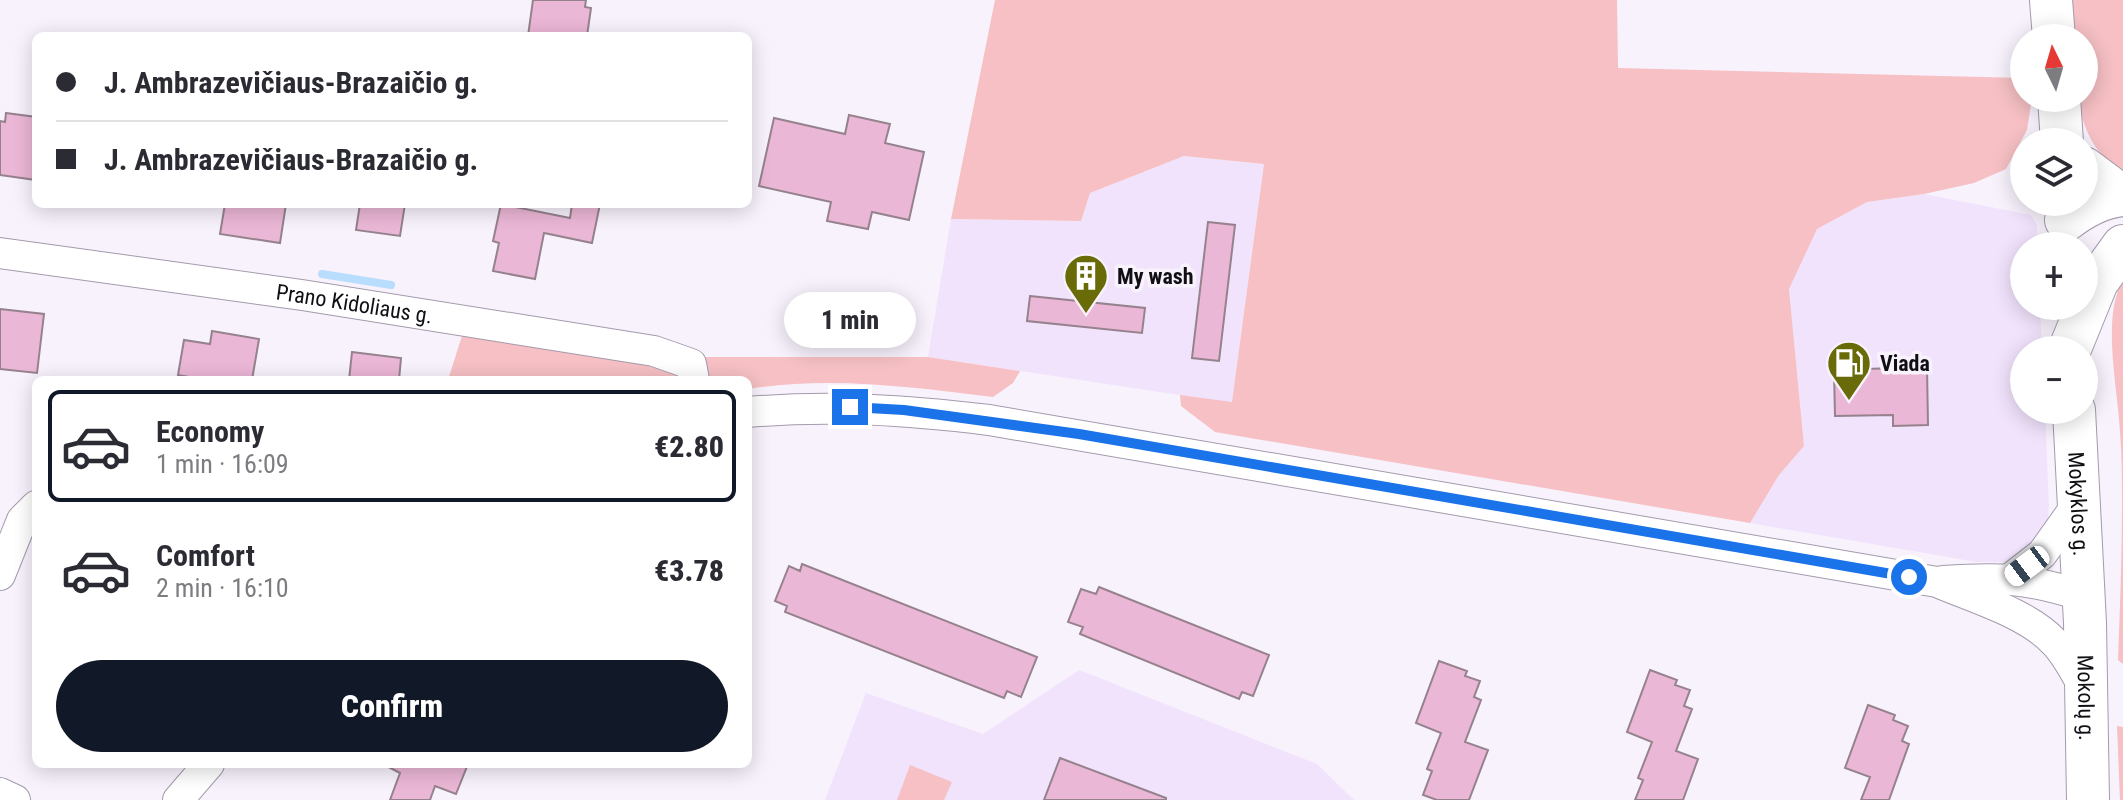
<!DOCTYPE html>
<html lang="en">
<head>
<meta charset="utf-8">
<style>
	:root { --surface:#fff; --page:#f2f2f3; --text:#2b2b33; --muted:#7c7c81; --line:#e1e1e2; --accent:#111827 }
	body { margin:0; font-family:"Roboto Condensed",sans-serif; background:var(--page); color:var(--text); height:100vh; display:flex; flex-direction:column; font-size:30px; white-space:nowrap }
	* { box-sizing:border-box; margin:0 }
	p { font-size:26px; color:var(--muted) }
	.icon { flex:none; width:44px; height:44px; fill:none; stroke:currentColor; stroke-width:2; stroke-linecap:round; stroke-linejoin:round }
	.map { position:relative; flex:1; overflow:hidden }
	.panel { position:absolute; left:32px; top:376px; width:720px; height:392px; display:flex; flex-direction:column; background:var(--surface); border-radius:12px; box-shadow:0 4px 20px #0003 }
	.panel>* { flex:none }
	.guide { position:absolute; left:32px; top:32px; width:720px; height:176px; border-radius:12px; box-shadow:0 4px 20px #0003; display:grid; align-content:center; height:176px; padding:0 24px; background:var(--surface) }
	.needle { width:52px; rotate:355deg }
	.tools { position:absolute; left:2010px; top:24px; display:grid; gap:16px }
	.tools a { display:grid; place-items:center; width:88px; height:88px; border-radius:50%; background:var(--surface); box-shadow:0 4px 20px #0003; font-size:40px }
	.end { position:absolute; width:36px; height:36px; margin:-18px; border:10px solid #1a73e8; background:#fff; box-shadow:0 0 0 4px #fff }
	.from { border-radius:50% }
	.bubble { position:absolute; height:56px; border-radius:28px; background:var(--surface); box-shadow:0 4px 20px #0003; font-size:26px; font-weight:800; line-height:56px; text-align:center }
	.car { position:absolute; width:24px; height:48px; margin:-24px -12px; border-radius:10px; box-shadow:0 0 6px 2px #0007; background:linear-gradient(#fff 24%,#345 0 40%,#fff 0 76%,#345 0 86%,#fff 0) }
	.guide b { display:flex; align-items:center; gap:28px; height:76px; font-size:30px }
	.guide b+b { border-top:2px solid var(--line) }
	.guide i { width:20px; height:20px; background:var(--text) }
	ul { padding:14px 0 0; list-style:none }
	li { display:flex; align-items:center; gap:24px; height:112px; margin:0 16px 12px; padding:0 8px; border:4px solid transparent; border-radius:12px }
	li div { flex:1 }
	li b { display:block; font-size:30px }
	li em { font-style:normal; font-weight:800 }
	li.on { border-color:var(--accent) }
	li>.icon { width:72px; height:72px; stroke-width:1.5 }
	.primary-button { display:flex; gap:16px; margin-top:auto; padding:16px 24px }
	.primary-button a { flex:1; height:92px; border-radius:48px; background:var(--accent); color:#fff; font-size:32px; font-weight:800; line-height:92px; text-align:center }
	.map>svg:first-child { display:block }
	.built { fill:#f1e3fc }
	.green { fill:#f6c0c4 }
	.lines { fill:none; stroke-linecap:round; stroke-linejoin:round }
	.stream { stroke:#b9ddfd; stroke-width:8 }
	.building { fill:#ebb7d6; stroke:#95828d; stroke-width:2 }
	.street-casing { stroke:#a49aac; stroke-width:32 }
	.secondary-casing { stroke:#a49aac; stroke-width:44 }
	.street { stroke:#fff; stroke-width:30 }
	.secondary { stroke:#fff; stroke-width:42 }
	.route { stroke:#1a73e8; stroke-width:10 }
	.labels { text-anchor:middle; stroke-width:7; stroke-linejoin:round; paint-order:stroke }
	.poi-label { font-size:22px; font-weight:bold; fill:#110e14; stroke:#f8f2fd; text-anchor:start }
	.street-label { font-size:22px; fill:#110e14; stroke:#f8f2fd }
</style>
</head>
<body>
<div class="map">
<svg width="2123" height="800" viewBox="0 0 2123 800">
	<rect width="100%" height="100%" fill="#f8f2fd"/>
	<path class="built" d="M1184 156 1264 164 1232 403 928 357 951 219 1081 221 1090 193Z
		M1924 194 2031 215 2037 225 2038 246H2024V306H2040L2042 350H2024V410H2045L2049 507 2047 529 2019 555 2004 562H1976L1750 523 1779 475 1804 446 1789 288 1817 229 1867 202Z
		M1079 670 1317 764 1354 800H825L866 693 983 734Z"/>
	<path class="green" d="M995 0H1617L1618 68 2024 78V98H2032L2027 130 2006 169 1974 183 1924 194 1867 202 1817 229 1789 289 1804 446 1779 475 1750 523 1215 432 1181 406 1180 395 1232 402 1264 164 1184 156 1090 193 1081 221 951 219Z
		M2066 0H2123V170C2093 156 2084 128 2077 98H2084V38H2069Z
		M2123 280V664L2118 660C2120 608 2122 557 2122 506 2122 481 2122 456 2120 432 2118 389 2101 317 2123 280Z
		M466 323 698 357H928L1020 371 1013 383 993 397C911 387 830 376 748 389V380H448Z
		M2117 726 2123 727V800H2120Z
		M910 765 952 782 944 800H897Z"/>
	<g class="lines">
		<path class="stream" d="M322 274 391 285"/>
	</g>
	<path class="building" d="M533 0H586L585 7 591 8 587 36H528Z
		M6 113 36 117V180L0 175V121L5 122Z
		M849 115 890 124 885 143 924 152 909 220 872 212 868 229 827 221 831 202 759 186 774 118 845 134Z
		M225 204H286L280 243 220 234Z
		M360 204H405L400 236 356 230Z
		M501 204 570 218 572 204H600L592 243 544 233 535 279 493 271 499 243 493 241Z
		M1208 222 1235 225 1219 361 1192 358Z
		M1030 296 1145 308 1142 333 1027 321Z
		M0 309 44 314 37 373 0 369Z
		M212 331 259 339 252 380H205L178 375 184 340 210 344Z
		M352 352 401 358 399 380H349Z
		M1927 367 1928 425 1893 426V415L1835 416 1834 370Z
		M802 564 1037 657 1021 697 1007 691 1004 698 785 612 787 606 775 601 789 566 800 571Z
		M1099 587 1269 655 1253 696 1242 692 1239 699 1080 634 1083 627 1068 622 1081 589 1096 594Z
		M1439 661 1467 671 1465 676 1480 681 1474 697 1481 700 1465 742 1488 750 1469 800H1437L1423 795 1432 771 1427 769 1441 733 1416 723Z
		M1650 670 1677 680 1675 685 1690 690 1684 706 1692 709 1676 751 1698 759 1683 800H1635L1643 780 1638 778 1652 742 1627 732Z
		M1868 705 1895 715 1893 720 1908 726 1902 741 1909 744 1889 800H1861L1870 777 1845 768Z
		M1060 758 1166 798V800H1044Z
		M383 764H468L456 794 435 786 430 800H390L400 773Z"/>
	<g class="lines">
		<g class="street-casing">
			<g id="street">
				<path id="s1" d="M0 253 302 295 654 351 691 364 694 380"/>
				<path d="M748 412C831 405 906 410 989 420L1937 582C1974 598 2027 613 2054 642 2067 655 2076 674 2085 690"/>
				<path d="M0 575 22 520 36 506"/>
				<path d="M2011 578 2042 554 2079 502"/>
				<path d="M1943 581C2001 577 2027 578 2083 596"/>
				<path d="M0 793 15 800"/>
				<path d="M178 800 209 764"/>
			</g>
		</g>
		<g class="secondary-casing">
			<g id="secondary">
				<path d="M2051 0 2054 38"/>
				<path d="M2059 98 2062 142"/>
				<path d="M2084 168 2120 195"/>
				<path d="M2066 220C2083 207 2101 197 2123 195"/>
				<path d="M2071 346 2097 282 2123 246"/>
				<path id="s2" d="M2074 410 2085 623 2088 800"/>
			</g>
		</g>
		<use href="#street" class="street"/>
		<use href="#secondary" class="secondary"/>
	</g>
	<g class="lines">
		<path class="route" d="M850 407 904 410 1079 434 1909 577"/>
	</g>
	<defs>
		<g id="building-pin" transform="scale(2.3)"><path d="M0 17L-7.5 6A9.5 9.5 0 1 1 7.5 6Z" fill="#696a08" stroke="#f8f2fd"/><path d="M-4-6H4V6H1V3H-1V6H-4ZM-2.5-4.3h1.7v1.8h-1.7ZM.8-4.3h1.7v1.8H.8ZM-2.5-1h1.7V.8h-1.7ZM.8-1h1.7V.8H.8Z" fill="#fff"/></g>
		<g id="fuel-pin" transform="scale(2.3)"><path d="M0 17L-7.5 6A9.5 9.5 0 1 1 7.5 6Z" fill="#696a08" stroke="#f8f2fd"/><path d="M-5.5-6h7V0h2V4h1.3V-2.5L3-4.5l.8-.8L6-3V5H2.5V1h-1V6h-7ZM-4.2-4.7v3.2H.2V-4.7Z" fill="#fff"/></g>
	</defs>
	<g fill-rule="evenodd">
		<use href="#building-pin" x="1086" y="276"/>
		<use href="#fuel-pin" x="1849" y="363"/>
	</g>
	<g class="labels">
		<g class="poi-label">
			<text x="1117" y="284">My wash</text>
			<text x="1880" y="371">Viada</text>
		</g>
		<g class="street-label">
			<text dy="8" stroke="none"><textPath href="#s1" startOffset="358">Prano Kidoliaus g.</textPath></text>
			<text dy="8" stroke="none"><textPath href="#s2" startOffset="94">Mokyklos g.</textPath></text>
			<text dy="8" stroke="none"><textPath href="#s2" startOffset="288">Mokolų g.</textPath></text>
		</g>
	</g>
</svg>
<div class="tools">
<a><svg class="needle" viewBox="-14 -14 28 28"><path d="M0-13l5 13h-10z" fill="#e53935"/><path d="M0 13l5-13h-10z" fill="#7c7c81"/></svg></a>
<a><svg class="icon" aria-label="layers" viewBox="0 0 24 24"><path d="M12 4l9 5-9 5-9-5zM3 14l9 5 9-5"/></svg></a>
<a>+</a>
<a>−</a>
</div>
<i class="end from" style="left:1909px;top:577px"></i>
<i class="end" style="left:850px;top:407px"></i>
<div class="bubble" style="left:784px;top:292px;width:132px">1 min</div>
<i class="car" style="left:2027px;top:566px;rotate:233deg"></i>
<div class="guide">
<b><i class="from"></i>J. Ambrazevičiaus-Brazaičio g.</b>
<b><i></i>J. Ambrazevičiaus-Brazaičio g.</b>
</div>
<section class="panel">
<ul>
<li class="on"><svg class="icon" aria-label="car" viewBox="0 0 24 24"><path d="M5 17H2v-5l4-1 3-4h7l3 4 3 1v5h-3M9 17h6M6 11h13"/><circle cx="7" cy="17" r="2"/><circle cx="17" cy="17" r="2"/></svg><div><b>Economy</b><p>1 min · 16:09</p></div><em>€2.80</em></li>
<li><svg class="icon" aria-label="car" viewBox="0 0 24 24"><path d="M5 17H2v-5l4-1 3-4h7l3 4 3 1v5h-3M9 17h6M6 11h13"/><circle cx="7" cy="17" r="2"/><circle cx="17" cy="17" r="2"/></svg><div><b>Comfort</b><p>2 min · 16:10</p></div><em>€3.78</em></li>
</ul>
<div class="primary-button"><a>Confirm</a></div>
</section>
</div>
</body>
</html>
